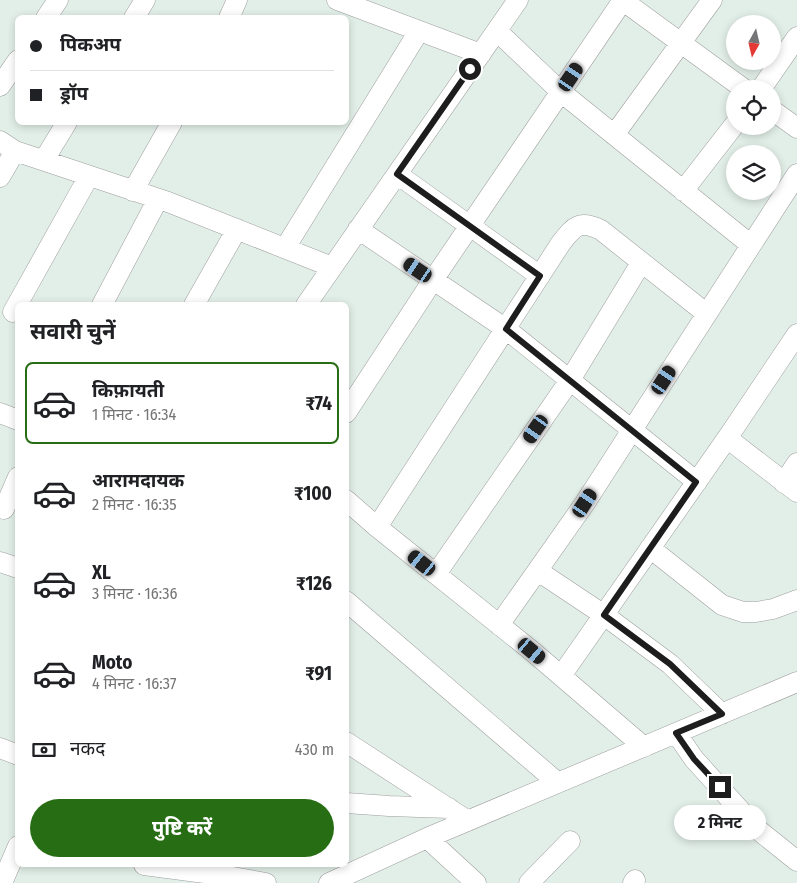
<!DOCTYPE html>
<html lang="hi">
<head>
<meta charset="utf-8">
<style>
	:root { --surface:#fff; --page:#f6f6f6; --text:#202124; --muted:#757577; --line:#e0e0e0; --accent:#276d14 }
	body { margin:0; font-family:"Fira Sans Condensed","Noto Sans Devanagari",sans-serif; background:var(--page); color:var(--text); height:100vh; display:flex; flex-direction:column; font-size:19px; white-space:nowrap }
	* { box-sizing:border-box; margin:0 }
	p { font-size:16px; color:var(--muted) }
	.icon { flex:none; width:28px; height:28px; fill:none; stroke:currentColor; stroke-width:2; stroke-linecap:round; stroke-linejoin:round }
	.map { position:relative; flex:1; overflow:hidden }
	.panel { position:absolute; left:15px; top:302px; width:334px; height:565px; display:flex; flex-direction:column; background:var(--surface); border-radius:8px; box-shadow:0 2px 8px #0003 }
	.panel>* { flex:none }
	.banner { position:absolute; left:15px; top:15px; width:334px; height:110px; border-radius:8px; box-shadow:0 2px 8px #0003; display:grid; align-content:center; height:110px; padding:0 15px; background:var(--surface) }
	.needle { width:32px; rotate:188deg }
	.buttons { position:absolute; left:726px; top:15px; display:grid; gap:10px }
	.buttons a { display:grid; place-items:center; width:55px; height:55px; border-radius:50%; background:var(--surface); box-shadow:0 2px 8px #0003; font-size:25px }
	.end { position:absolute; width:22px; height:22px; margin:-11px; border:6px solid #1d1d1d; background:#fff; box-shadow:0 0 0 2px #fff }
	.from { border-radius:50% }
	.bubble { position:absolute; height:35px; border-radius:18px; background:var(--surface); box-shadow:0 2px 8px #0003; font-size:16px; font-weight:700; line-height:35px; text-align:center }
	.car { position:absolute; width:15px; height:30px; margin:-15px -8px; border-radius:6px; box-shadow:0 0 4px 1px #0007; background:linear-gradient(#222 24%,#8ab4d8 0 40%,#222 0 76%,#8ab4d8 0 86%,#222 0) }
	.banner b { display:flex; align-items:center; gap:18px; height:48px; font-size:19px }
	.banner b+b { border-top:1px solid var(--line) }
	.banner i { width:12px; height:12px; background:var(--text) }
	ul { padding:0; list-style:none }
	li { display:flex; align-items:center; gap:15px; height:82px; margin:0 10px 8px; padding:0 5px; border:2px solid transparent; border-radius:8px }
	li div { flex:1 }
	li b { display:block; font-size:19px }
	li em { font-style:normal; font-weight:700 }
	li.on { border-color:var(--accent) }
	li>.icon { width:45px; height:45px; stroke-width:1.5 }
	h2 { padding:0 15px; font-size:22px; line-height:60px }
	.pay { display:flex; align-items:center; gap:12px; height:55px; padding:0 15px; font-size:19px }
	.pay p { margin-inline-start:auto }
	.cta { display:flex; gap:10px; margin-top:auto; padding:10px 15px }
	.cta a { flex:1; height:58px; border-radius:30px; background:var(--accent); color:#fff; font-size:20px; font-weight:700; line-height:58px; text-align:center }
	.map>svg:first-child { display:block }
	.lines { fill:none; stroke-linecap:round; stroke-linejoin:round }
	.minor-casing { stroke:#9e9e9e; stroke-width:21 }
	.minor { stroke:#fff; stroke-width:20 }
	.route { stroke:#1d1d1d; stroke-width:6 }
</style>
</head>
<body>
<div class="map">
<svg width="797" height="883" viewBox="0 0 797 883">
	<rect width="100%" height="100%" fill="#e2efe8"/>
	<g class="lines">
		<g class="minor-casing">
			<path id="minor" d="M337 0 481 54
				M622 0 744 89
				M46 18 58 0
				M134 18 145 0
				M229 18 237 0
				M497 31 561 92 751 245
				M0 86 18 60
				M761 89 797 37
				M772 110 797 128
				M614 135 712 0
				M0 141 15 151 168 202 332 267
				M44 160 67 122
				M397 174 540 276
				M0 177 15 151
				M133 191 172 122
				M683 191 735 124
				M358 229 506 329 697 482
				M285 248 419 31
				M102 305 158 199
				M194 305 237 229
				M306 305 518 0
				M13 312 89 176
				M0 413 18 420
				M346 413 433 280 623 0
				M727 438 797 492
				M784 483 797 463
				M346 500 377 527 532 651 644 747
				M4 509 18 477
				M377 527 561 243C575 225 580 220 601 230L707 314
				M650 548 722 605 743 612H756L773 609 797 600
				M0 562 18 568
				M538 571 604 615 670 664 722 714
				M436 574 570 380 641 263
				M346 601 558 783
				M499 625 585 503 797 174
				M561 676 730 434 797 334
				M676 733 694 759 757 829 797 861
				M346 742 468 821
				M0 748 18 755
				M346 803 389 806 449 808
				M427 838 476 883
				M144 865 227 876 266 883
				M2 883 18 846
				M329 883 427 838 797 682
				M529 883 570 841
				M633 883 635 880"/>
		</g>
		<use href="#minor" class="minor"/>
	</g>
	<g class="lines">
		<path class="route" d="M470 69 397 174 540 276 506 329 696 482 604 615 670 664 722 714 676 733 694 759 720 787"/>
	</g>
</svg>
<div class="buttons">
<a><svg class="needle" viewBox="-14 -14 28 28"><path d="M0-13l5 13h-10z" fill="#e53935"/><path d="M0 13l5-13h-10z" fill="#757577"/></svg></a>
<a><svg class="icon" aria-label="locate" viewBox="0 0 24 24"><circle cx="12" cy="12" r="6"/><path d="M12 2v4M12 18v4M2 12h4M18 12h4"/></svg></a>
<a><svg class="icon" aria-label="layers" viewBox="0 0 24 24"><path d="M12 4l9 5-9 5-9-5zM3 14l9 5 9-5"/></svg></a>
</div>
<i class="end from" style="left:470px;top:69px"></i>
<i class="end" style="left:720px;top:787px"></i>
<div class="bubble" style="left:674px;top:805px;width:92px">2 मिनट</div>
<i class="car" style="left:571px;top:77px;rotate:34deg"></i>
<i class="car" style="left:418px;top:270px;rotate:304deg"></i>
<i class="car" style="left:664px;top:380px;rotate:33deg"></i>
<i class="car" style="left:536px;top:429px;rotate:215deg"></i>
<i class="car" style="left:585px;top:503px;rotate:33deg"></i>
<i class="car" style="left:422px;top:563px;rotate:309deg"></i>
<i class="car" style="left:532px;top:651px;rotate:130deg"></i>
<div class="banner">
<b><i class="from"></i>पिकअप</b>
<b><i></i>ड्रॉप</b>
</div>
<section class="panel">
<h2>सवारी चुनें</h2>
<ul>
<li class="on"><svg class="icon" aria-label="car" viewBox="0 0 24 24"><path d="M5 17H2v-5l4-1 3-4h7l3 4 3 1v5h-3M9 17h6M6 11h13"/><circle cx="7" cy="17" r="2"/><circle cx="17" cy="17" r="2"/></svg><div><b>किफ़ायती</b><p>1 मिनट · 16:34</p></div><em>₹74</em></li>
<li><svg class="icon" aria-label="car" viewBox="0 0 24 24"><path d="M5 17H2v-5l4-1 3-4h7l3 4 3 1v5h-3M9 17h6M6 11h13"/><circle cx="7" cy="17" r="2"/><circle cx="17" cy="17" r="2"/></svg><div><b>आरामदायक</b><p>2 मिनट · 16:35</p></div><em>₹100</em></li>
<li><svg class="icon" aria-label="car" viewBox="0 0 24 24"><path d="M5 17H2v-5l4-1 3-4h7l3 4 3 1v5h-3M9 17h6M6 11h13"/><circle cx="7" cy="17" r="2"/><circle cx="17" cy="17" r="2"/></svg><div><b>XL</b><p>3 मिनट · 16:36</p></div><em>₹126</em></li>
<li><svg class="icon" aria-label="car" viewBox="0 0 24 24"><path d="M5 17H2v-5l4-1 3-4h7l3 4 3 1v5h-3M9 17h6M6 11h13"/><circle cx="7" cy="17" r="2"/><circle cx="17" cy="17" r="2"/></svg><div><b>Moto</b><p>4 मिनट · 16:37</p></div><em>₹91</em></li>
</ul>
<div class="pay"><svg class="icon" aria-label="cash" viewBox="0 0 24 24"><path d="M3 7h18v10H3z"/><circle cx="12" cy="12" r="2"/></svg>नकद<p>430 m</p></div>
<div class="cta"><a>पुष्टि करें</a></div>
</section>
</div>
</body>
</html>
